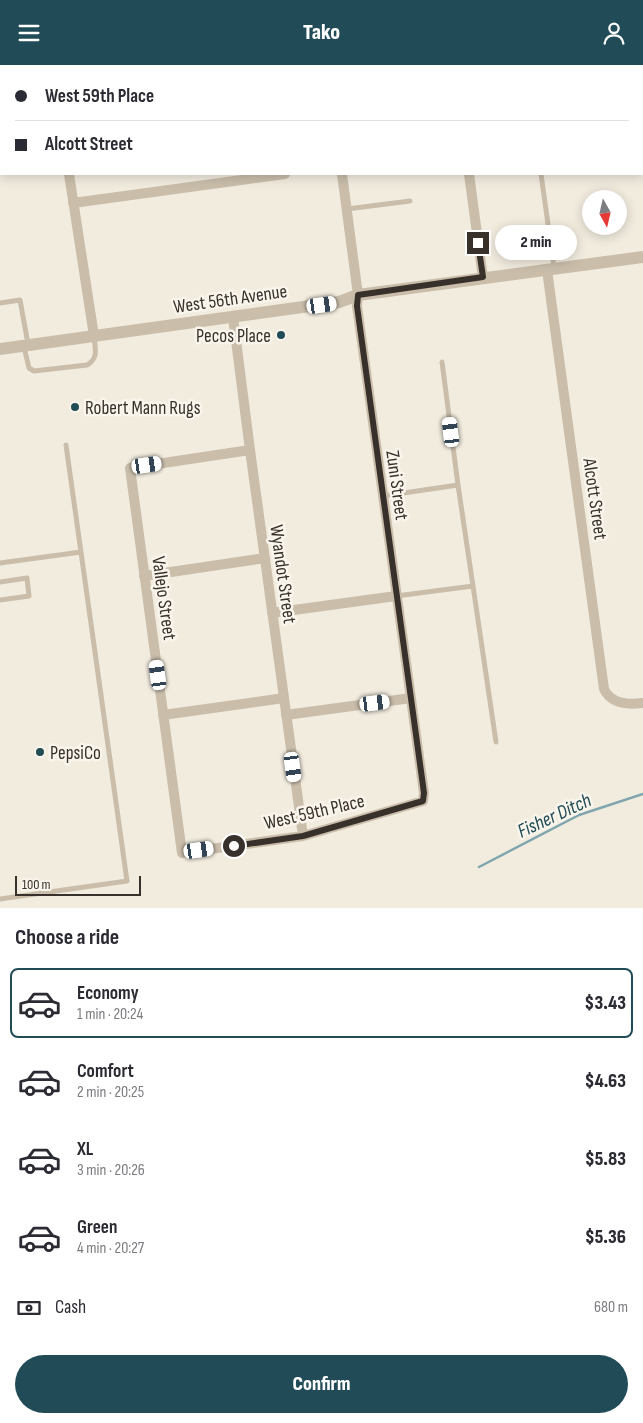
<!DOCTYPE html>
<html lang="en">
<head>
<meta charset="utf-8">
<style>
	:root { --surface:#fff; --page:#f2f2f3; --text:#2b2b33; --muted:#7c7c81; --line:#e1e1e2; --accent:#214c57 }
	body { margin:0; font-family:"Sofia Sans Condensed",sans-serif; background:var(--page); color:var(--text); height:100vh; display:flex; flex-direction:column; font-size:19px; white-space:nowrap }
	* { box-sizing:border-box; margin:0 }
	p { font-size:16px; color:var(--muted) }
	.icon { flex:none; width:28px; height:28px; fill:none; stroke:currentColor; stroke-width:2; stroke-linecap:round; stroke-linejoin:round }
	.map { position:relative; height:843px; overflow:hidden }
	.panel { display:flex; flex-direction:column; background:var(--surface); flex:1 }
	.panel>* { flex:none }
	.guide { position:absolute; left:0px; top:0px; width:644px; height:110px; box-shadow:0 2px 12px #0003; display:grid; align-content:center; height:110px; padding:0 15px; background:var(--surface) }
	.needle { width:32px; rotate:172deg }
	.buttons { position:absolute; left:582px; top:125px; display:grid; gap:10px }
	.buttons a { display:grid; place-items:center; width:45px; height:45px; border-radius:50%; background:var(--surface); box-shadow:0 2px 12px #0003; font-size:25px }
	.scale { position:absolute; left:15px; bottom:12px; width:126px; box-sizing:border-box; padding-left:5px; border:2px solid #38302a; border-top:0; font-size:14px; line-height:18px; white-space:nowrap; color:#38302a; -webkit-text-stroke:4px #f9f5ec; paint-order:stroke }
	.end { position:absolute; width:22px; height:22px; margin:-11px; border:6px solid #38302a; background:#fff; box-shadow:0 0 0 2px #fff }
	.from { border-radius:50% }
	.bubble { position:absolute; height:35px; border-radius:18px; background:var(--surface); box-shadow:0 2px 12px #0003; font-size:16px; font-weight:800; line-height:35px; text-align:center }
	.car { position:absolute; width:15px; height:30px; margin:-15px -8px; border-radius:6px; box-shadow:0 0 4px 1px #0007; background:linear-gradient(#fff 24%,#345 0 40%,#fff 0 76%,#345 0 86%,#fff 0) }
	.guide b { display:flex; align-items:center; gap:18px; height:48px; font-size:19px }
	.guide b+b { border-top:1px solid var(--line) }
	.guide i { width:12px; height:12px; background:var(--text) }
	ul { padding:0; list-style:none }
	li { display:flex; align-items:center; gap:15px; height:70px; margin:0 10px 8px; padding:0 5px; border:2px solid transparent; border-radius:8px }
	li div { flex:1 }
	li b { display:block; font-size:19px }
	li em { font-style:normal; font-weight:800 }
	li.active { border-color:var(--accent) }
	li>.icon { width:45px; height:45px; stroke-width:1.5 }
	h2 { padding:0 15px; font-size:22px; line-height:60px }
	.pay { display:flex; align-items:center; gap:12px; height:55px; padding:0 15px; font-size:19px }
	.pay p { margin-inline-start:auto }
	.cta { display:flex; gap:10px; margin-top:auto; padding:10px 15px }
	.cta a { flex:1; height:58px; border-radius:30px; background:var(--accent); color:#fff; font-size:20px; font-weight:800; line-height:58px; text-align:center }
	header { display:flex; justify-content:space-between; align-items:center; height:65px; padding:0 15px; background:var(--accent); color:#fff; font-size:22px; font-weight:800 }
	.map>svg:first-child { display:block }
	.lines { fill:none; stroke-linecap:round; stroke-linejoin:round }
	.stream { stroke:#7fa5ae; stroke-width:2.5 }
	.service { stroke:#cabeab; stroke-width:5 }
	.minor { stroke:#cabeab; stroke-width:10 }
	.tertiary { stroke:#cabeab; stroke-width:12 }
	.route { stroke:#38302a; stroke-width:6 }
	.poi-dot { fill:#214c57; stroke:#f9f5ec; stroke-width:2 }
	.labels { text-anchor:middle; stroke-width:5; stroke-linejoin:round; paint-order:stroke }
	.street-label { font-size:19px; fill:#38302a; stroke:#f9f5ec }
	.poi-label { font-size:19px; fill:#38302a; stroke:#f9f5ec; text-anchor:start }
	.water-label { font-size:20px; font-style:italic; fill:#214c57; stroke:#f9f5ec }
</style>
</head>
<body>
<header><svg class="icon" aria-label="menu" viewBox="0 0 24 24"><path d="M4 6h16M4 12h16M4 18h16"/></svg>Tako<svg class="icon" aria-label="person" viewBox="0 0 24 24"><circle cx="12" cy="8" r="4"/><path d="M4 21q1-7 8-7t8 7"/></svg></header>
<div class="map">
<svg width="643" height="843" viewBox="0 0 643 843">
	<rect width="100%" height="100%" fill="#f2ecdf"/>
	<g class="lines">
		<path class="stream" d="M479 802 579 750 643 729"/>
		<path class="service" d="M526 0 527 1
			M541 109 554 202
			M347 144 410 136
			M0 238 20 235 28 279
			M24 282 29 303 34 306 87 300C99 293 95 284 94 271
			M442 297 458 420
			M383 431 458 420 473 521 396 531
			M0 498 81 487
			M0 517 27 513 29 531 0 535
			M473 521 496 677
			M0 834 127 816 66 380"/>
		<path class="minor" d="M53 0 54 1
			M328 0V1
			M455 0V1
			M140 1 148 0
			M69 109 94 271
			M469 109 483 213
			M73 138 285 109
			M547 205 604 624C611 639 628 640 643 638
			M233 252 250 385 303 771
			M250 385 130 403 182 788 303 771 423 736 424 728 357 241 358 230 342 109
			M144 511 265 493
			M272 548 396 531
			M163 650 284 633
			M286 650 411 633"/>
		<path class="tertiary" d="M0 284 339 237 358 230 643 192"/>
	</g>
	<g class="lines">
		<path class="route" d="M234 781 303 771 423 736 424 728 357 241 358 230 483 212 478 178"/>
	</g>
	<g class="poi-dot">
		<circle cx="281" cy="270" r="5"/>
		<circle cx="75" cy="342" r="5"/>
		<circle cx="40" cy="687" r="5"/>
	</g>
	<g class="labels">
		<g class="street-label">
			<text transform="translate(230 233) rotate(-8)" y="7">West 56th Avenue</text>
			<text transform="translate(398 420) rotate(82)" y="7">Zuni Street</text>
			<text transform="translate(596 434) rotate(82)" y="7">Alcott Street</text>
			<text transform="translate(284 509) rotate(82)" y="7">Wyandot Street</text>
			<text transform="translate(165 533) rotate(82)" y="7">Vallejo Street</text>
			<text transform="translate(314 746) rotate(-13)" y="7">West 59th Place</text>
		</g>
		<g class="poi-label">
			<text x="271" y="277" text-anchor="end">Pecos Place</text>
			<text x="85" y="349">Robert Mann Rugs</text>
			<text x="50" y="694">PepsiCo</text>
		</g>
		<g class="water-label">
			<text transform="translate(554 750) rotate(-25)" y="7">Fisher Ditch</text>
		</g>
	</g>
</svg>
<div class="buttons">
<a><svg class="needle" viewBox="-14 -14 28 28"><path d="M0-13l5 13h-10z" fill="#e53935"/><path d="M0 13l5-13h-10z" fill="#7c7c81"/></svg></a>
</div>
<div class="scale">100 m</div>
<i class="end from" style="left:234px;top:781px"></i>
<i class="end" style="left:478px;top:178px"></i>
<div class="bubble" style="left:495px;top:160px;width:82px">2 min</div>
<i class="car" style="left:322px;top:240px;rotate:82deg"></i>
<i class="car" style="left:451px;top:367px;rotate:353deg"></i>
<i class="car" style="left:147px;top:400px;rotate:82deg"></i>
<i class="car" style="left:158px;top:610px;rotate:352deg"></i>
<i class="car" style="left:375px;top:638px;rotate:83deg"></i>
<i class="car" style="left:293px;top:702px;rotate:172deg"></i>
<i class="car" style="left:199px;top:785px;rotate:82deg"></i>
<div class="guide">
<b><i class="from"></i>West 59th Place</b>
<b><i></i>Alcott Street</b>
</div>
</div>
<section class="panel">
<h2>Choose a ride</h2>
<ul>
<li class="active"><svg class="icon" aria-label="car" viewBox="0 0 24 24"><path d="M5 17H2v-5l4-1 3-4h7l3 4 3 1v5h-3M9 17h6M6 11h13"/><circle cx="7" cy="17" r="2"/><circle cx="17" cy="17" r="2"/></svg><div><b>Economy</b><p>1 min · 20:24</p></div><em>$3.43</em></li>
<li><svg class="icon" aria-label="car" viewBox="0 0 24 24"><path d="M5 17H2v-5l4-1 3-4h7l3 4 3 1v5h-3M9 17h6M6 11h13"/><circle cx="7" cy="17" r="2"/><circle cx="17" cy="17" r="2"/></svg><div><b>Comfort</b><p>2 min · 20:25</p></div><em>$4.63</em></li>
<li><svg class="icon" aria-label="car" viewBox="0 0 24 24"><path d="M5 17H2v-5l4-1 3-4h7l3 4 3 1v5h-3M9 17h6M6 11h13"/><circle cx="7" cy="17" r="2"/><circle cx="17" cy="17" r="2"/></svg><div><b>XL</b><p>3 min · 20:26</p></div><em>$5.83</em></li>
<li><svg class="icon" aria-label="car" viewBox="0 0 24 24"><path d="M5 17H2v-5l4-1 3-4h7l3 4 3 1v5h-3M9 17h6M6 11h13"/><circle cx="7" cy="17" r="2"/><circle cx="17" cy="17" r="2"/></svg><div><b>Green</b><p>4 min · 20:27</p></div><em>$5.36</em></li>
</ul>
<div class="pay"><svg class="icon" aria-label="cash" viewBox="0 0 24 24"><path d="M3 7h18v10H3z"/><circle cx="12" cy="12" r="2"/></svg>Cash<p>680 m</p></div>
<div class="cta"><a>Confirm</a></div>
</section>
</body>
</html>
